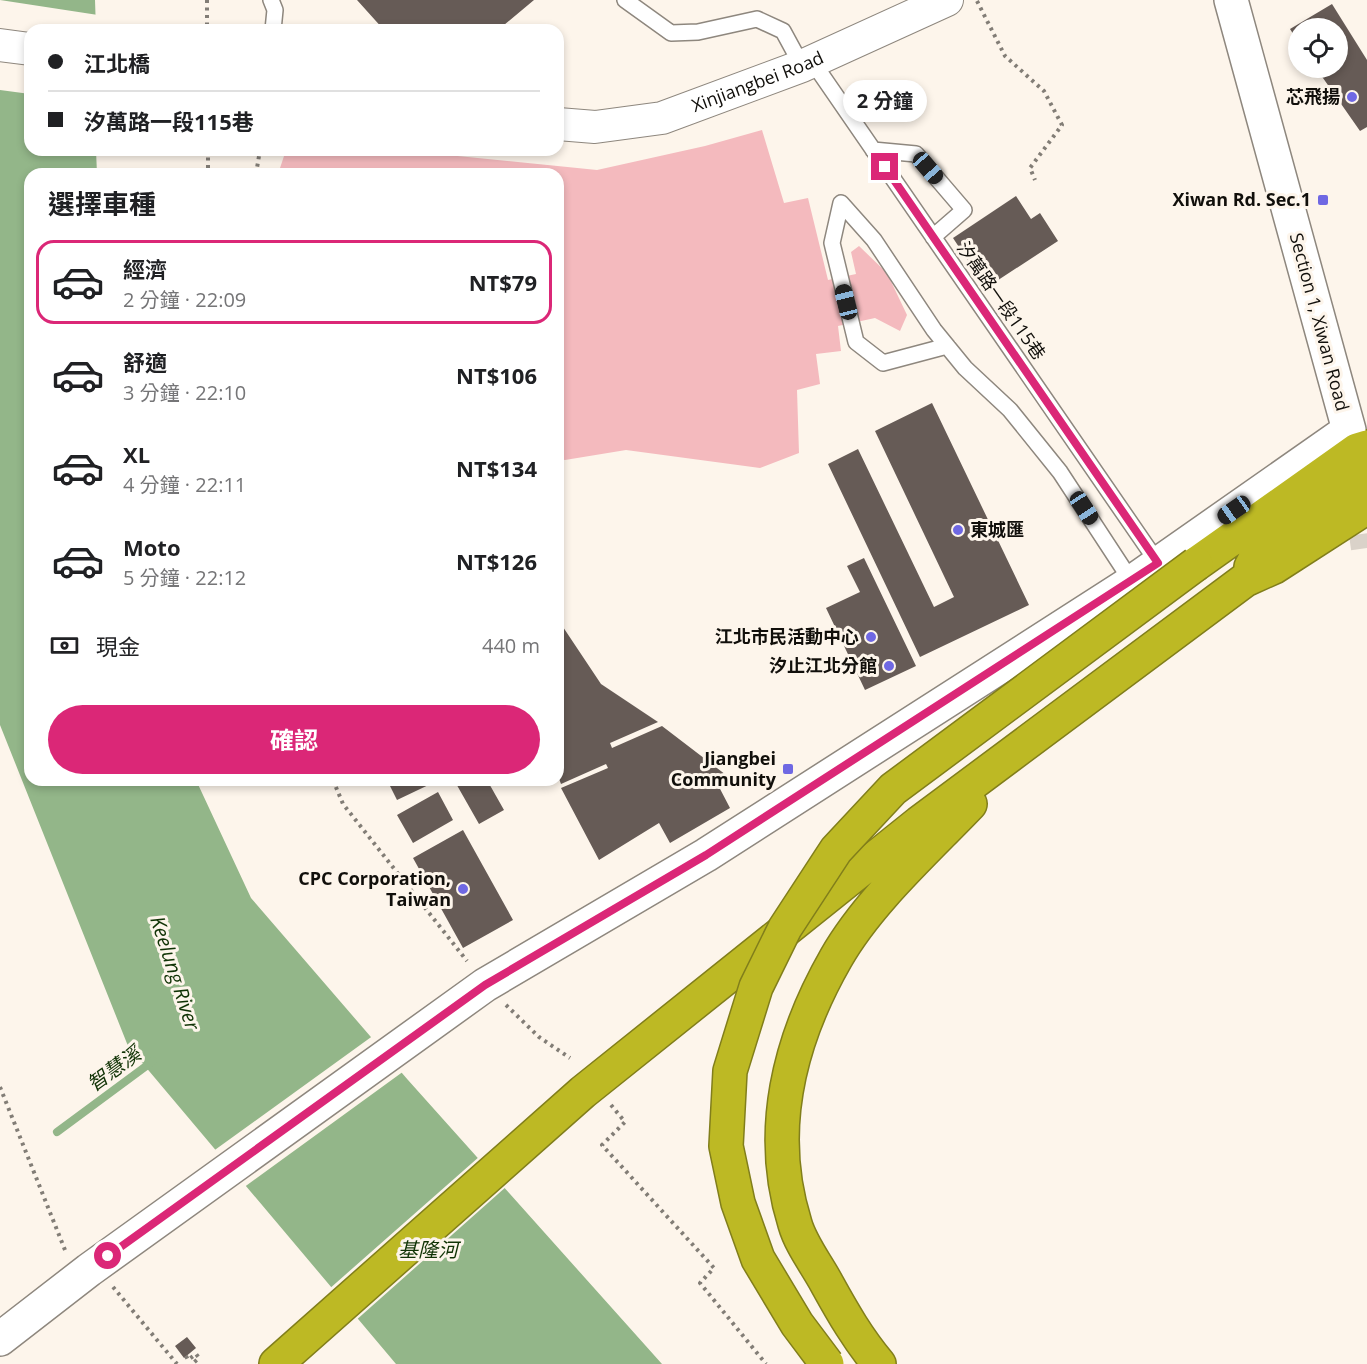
<!DOCTYPE html>
<html lang="zh-TW">
<head>
<meta charset="utf-8">
<style>
	:root { --surface:#fff; --page:#f6f6f6; --text:#202124; --muted:#757577; --line:#e0e0e0; --accent:#db2777 }
	body { margin:0; font-family:"Open Sans","Noto Sans TC",sans-serif; background:var(--page); color:var(--text); height:100vh; display:flex; flex-direction:column; font-size:22px; white-space:nowrap }
	* { box-sizing:border-box; margin:0 }
	p { font-size:20px; color:var(--muted) }
	.icon { flex:none; width:33px; height:33px; fill:none; stroke:currentColor; stroke-width:2; stroke-linecap:round; stroke-linejoin:round }
	.map { position:relative; flex:1; overflow:hidden }
	.sheet { position:absolute; left:24px; top:168px; width:540px; height:618px; display:flex; flex-direction:column; background:var(--surface); border-radius:18px; box-shadow:0 3px 9px #0003 }
	.sheet>* { flex:none }
	.banner { position:absolute; left:24px; top:24px; width:540px; height:132px; border-radius:18px; box-shadow:0 3px 9px #0003; display:grid; align-content:center; height:132px; padding:0 24px; background:var(--surface) }
	.controls { position:absolute; left:1288px; top:18px; display:grid; gap:12px }
	.controls a { display:grid; place-items:center; width:60px; height:60px; border-radius:50%; background:var(--surface); box-shadow:0 3px 9px #0003; font-size:30px }
	.end { position:absolute; width:27px; height:27px; margin:-14px; border:8px solid #db2777; background:#fff; box-shadow:0 0 0 3px #fff }
	.from { border-radius:50% }
	.bubble { position:absolute; height:42px; border-radius:21px; background:var(--surface); box-shadow:0 3px 9px #0003; font-size:20px; font-weight:700; line-height:42px; text-align:center }
	.car { position:absolute; width:18px; height:36px; margin:-18px -9px; border-radius:8px; box-shadow:0 0 4px 2px #0007; background:linear-gradient(#222 24%,#8ab4d8 0 40%,#222 0 76%,#8ab4d8 0 86%,#222 0) }
	.banner b { display:flex; align-items:center; gap:21px; height:57px; font-size:22px }
	.banner b+b { border-top:2px solid var(--line) }
	.banner i { width:15px; height:15px; background:var(--text) }
	ul { padding:0; list-style:none }
	li { display:flex; align-items:center; gap:18px; height:84px; margin:0 12px 9px; padding:0 12px; border:3px solid transparent; border-radius:18px }
	li div { flex:1 }
	li b { display:block; font-size:22px }
	li em { font-style:normal; font-weight:700 }
	li.selected { border-color:var(--accent) }
	li>.icon { width:54px; height:54px; stroke-width:1.5 }
	h2 { padding:0 24px; font-size:27px; line-height:72px }
	.pay { display:flex; align-items:center; gap:15px; height:66px; padding:0 24px; font-size:22px }
	.pay p { margin-inline-start:auto }
	.button { display:flex; gap:12px; margin-top:auto; padding:12px 24px }
	.button a { flex:1; height:69px; border-radius:36px; background:var(--accent); color:#fff; font-size:24px; font-weight:700; line-height:69px; text-align:center }
	.map>svg:first-child { display:block }
	.green { fill:#f4babe }
	.water { fill:#93b689 }
	.pier { fill:#fdf5eb }
	.lines { fill:none; stroke-linecap:round; stroke-linejoin:round }
	.stream { stroke:#93b689; stroke-width:8 }
	.building { fill:#665b56 }
	.minor-tunnel { stroke:#dad2c9; stroke-width:32; stroke-dasharray:32 16; stroke-linecap:butt }
	.service-casing { stroke:#8e877e; stroke-width:18 }
	.minor-casing { stroke:#8e877e; stroke-width:34 }
	.tertiary-casing { stroke:#8e877e; stroke-width:36 }
	.motorway-casing { stroke:#817e1b; stroke-width:36 }
	.path { stroke:#827d76; stroke-width:4; stroke-dasharray:3 4.5; stroke-linecap:butt }
	.service { stroke:#fff; stroke-width:15 }
	.minor { stroke:#fff; stroke-width:32 }
	.tertiary { stroke:#fff; stroke-width:33 }
	.motorway { stroke:#bdb924; stroke-width:33 }
	.motorway-bridge-casing { stroke:#817e1b; stroke-width:36; stroke-linecap:butt }
	.motorway-bridge { stroke:#bdb924; stroke-width:33 }
	.route { stroke:#db2777; stroke-width:8 }
	.poi-dot { fill:#6f68e3; stroke:#fdf5eb; stroke-width:2 }
	.labels { text-anchor:middle; stroke-width:6; stroke-linejoin:round; paint-order:stroke }
	.street-label { font-size:18px; fill:#110f0b; stroke:#fdf5eb }
	.poi-label { font-size:18px; font-weight:bold; fill:#110f0b; stroke:#fdf5eb; text-anchor:end }
	.water-label { font-size:20px; font-style:italic; fill:#103305; stroke:#fdf5eb }
</style>
</head>
<body>
<div class="map">
<svg width="1367" height="1364" viewBox="0 0 1367 1364">
	<rect width="100%" height="100%" fill="#fdf5eb"/>
	<path class="green" d="M762 130 784 203 808 198 828 280 856 274 851 252 859 246 887 273 907 315 900 331 875 318 838 326 841 351 816 354 820 384 797 390 799 453 760 468 626 450 565 460 558 459V174H278L286 150H398L597 170 705 146Z"/>
	<path class="water" d="M0 0H95L96 30H30V150H96L97 174H30V780H196L251 898 408 1080 662 1364H396L128 1046 0 725Z"/>
	<path class="pier" d="M0 0 98 15 99 30H30V94L0 90Z
		M374 1035 404 1071 243 1188 212 1152Z
		M480 1156 507 1186 354 1322 328 1290Z"/>
	<g class="lines">
		<path class="stream" d="M57 1132 153 1061"/>
	</g>
	<path class="building" d="M357 0H534L498 30H384Z
		M1332 4 1367 60V127L1360 131 1316 68H1338V28H1299V43L1290 29Z
		M1016 196 1031 219 1040 213 1058 241 986 288 953 238Z
		M932 403 1029 605 920 657 828 464 858 449 934 607 954 597 875 431Z
		M864 558 916 666 865 690 826 608 860 592 847 566Z
		M561 624 601 684 658 722 610 743 612 748 662 726 730 778 718 785 730 808 670 843 659 823 599 860 561 788 608 768 606 764 561 784 558 776V627Z
		M387 780H439L397 800Z
		M454 780H487L504 810 479 824Z
		M438 792 453 820 413 843 397 815Z
		M463 830 513 920 463 948 413 858Z
		M187 1337 196 1348 184 1358 175 1346Z"/>
	<g class="lines">
		<path class="minor-tunnel" d="M1358 486 1367 548"/>
		<g class="service-casing">
			<path id="service" d="M271 0 275 10 273 30
				M625 0 671 33 698 32 757 19 783 31 802 66
				M812 61 1158 563
				M873 150 916 154 964 210 933 237
				M947 346 883 363 856 342 832 243 841 203 874 240 934 330 965 368 1010 410 1060 472 1132 582"/>
		</g>
		<g class="minor-casing">
			<g id="minor">
				<path d="M0 45 30 49"/>
				<path id="s1" d="M558 124 595 127 662 118 802 66 947 0"/>
			</g>
		</g>
		<g class="tertiary-casing">
			<path id="tertiary" d="M0 1339 89 1270 485 985 706 855 1132 582 1349 430 1231 0"/>
		</g>
		<g class="motorway-casing">
			<path id="motorway" d="M1196 564 1357 450 1367 447
				M1251 567 1260 550 1367 473
				M276 1364 583 1092 919 823 1245 580 1274 567 1367 507
				M879 1364C858 1339 843 1313 827 1284 817 1265 801 1245 795 1224 766 1132 789 1040 836 958 868 902 925 851 970 804"/>
		</g>
		<path class="path" d="M207 0V30
			M977 1 1005 56 1044 91 1062 125 1030 168 1035 180
			M208 150V174
			M256 174 260 150
			M333 780 343 804 467 961
			M506 1005 539 1037 570 1058
			M0 1087 65 1250
			M611 1105 625 1122 602 1145 714 1268 700 1283 766 1364
			M113 1287 177 1364
			M186 1356 188 1360 196 1354 199 1358 192 1364"/>
		<use href="#service" class="service"/>
		<use href="#minor" class="minor"/>
		<use href="#tertiary" class="tertiary"/>
		<use href="#motorway" class="motorway"/>
		<g class="motorway-bridge-casing">
			<path id="motorway-bridge" d="M827 1364 797 1324 758 1259 738 1203 726 1146 730 1071 756 987 785 928 836 850 893 789 1196 564"/>
		</g>
		<use href="#motorway-bridge" class="motorway-bridge"/>
	</g>
	<g class="lines">
		<path class="route" d="M108 1256 485 985 706 855 1158 563 885 167"/>
	</g>
	<g class="poi-dot">
		<circle cx="1352" cy="97" r="6"/>
		<rect x="1317" y="194" width="12" height="12" rx="3"/>
		<circle cx="958" cy="530" r="6"/>
		<circle cx="871" cy="637" r="6"/>
		<circle cx="889" cy="666" r="6"/>
		<rect x="782" y="763" width="12" height="12" rx="3"/>
		<circle cx="463" cy="889" r="6"/>
	</g>
	<g class="labels">
		<g class="street-label">
			<text dy="6" stroke="none"><textPath href="#s1" startOffset="207">Xinjiangbei Road</textPath></text>
			<text transform="translate(1001 301) rotate(55)" y="6">汐萬路一段115巷</text>
			<text transform="translate(1319 322) rotate(75)" y="6">Section 1, Xiwan Road</text>
		</g>
		<g class="poi-label">
			<text x="1340" y="103">芯飛揚</text>
			<text x="1311" y="206">Xiwan Rd. Sec.1</text>
			<text x="970" y="536" text-anchor="start">東城匯</text>
			<text x="859" y="643">江北市民活動中心</text>
			<text x="877" y="672">汐止江北分館</text>
			<text x="776" y="765">Jiangbei<tspan x="776" dy="21">Community</tspan></text>
			<text x="451" y="885">CPC Corporation,<tspan x="451" dy="21">Taiwan</tspan></text>
		</g>
		<g class="water-label">
			<text transform="translate(175 973) rotate(72)" y="7">Keelung River</text>
			<text transform="translate(114 1069) rotate(-36)" y="7">智慧溪</text>
			<text x="428" y="1257">基隆河</text>
		</g>
	</g>
</svg>
<div class="controls">
<a><svg class="icon" aria-label="locate" viewBox="0 0 24 24"><circle cx="12" cy="12" r="6"/><path d="M12 2v4M12 18v4M2 12h4M18 12h4"/></svg></a>
</div>
<i class="end from" style="left:108px;top:1256px"></i>
<i class="end" style="left:885px;top:167px"></i>
<div class="bubble" style="left:843px;top:80px;width:84px">2 分鐘</div>
<i class="car" style="left:928px;top:168px;rotate:139deg"></i>
<i class="car" style="left:846px;top:302px;rotate:346deg"></i>
<i class="car" style="left:1084px;top:508px;rotate:147deg"></i>
<i class="car" style="left:1234px;top:510px;rotate:235deg"></i>
<div class="banner">
<b><i class="from"></i>江北橋</b>
<b><i></i>汐萬路一段115巷</b>
</div>
<section class="sheet">
<h2>選擇車種</h2>
<ul>
<li class="selected"><svg class="icon" aria-label="car" viewBox="0 0 24 24"><path d="M5 17H2v-5l4-1 3-4h7l3 4 3 1v5h-3M9 17h6M6 11h13"/><circle cx="7" cy="17" r="2"/><circle cx="17" cy="17" r="2"/></svg><div><b>經濟</b><p>2 分鐘 · 22:09</p></div><em>NT$79</em></li>
<li><svg class="icon" aria-label="car" viewBox="0 0 24 24"><path d="M5 17H2v-5l4-1 3-4h7l3 4 3 1v5h-3M9 17h6M6 11h13"/><circle cx="7" cy="17" r="2"/><circle cx="17" cy="17" r="2"/></svg><div><b>舒適</b><p>3 分鐘 · 22:10</p></div><em>NT$106</em></li>
<li><svg class="icon" aria-label="car" viewBox="0 0 24 24"><path d="M5 17H2v-5l4-1 3-4h7l3 4 3 1v5h-3M9 17h6M6 11h13"/><circle cx="7" cy="17" r="2"/><circle cx="17" cy="17" r="2"/></svg><div><b>XL</b><p>4 分鐘 · 22:11</p></div><em>NT$134</em></li>
<li><svg class="icon" aria-label="car" viewBox="0 0 24 24"><path d="M5 17H2v-5l4-1 3-4h7l3 4 3 1v5h-3M9 17h6M6 11h13"/><circle cx="7" cy="17" r="2"/><circle cx="17" cy="17" r="2"/></svg><div><b>Moto</b><p>5 分鐘 · 22:12</p></div><em>NT$126</em></li>
</ul>
<div class="pay"><svg class="icon" aria-label="cash" viewBox="0 0 24 24"><path d="M3 7h18v10H3z"/><circle cx="12" cy="12" r="2"/></svg>現金<p>440 m</p></div>
<div class="button"><a>確認</a></div>
</section>
</div>
</body>
</html>
